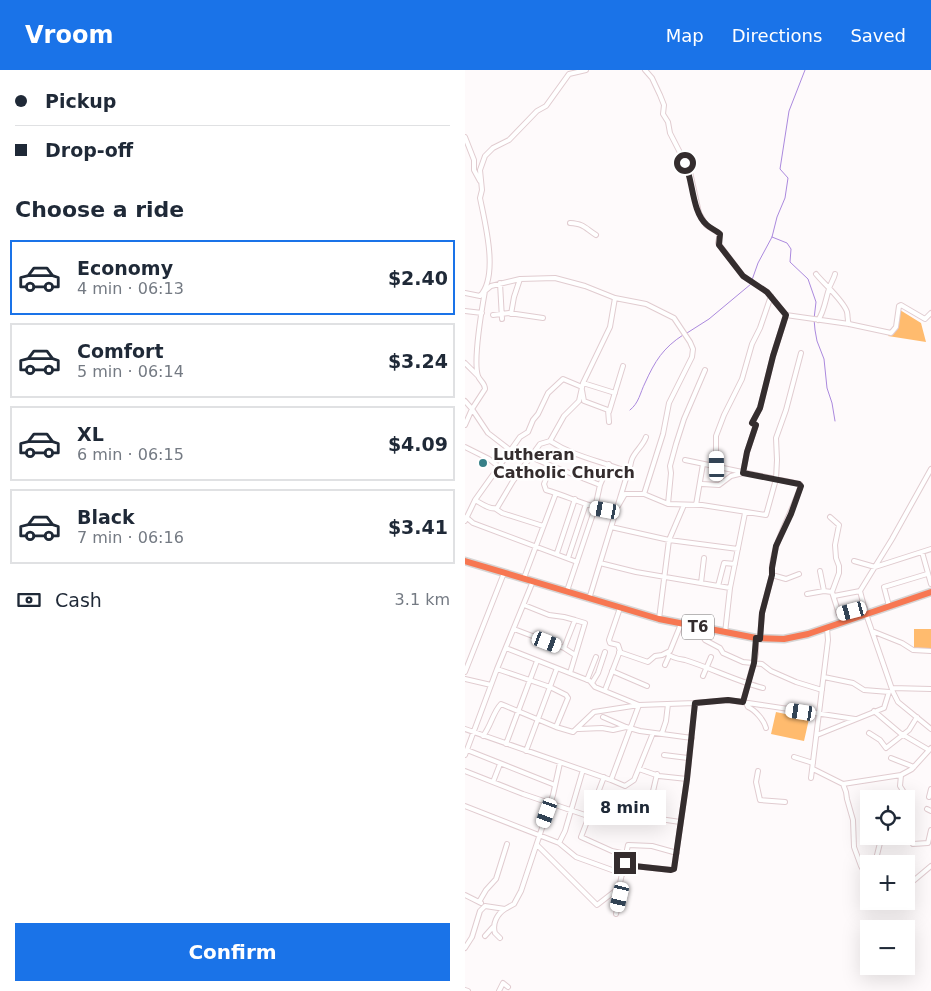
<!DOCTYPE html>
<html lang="en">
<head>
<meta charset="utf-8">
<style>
	:root { --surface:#fff; --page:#f2f2f3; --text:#1f2937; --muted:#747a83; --line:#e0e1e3; --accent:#1a73e8 }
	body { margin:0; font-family:"DejaVu Sans",sans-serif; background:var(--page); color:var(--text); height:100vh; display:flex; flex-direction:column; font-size:19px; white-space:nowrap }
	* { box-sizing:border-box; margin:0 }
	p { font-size:16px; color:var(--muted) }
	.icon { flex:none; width:28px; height:28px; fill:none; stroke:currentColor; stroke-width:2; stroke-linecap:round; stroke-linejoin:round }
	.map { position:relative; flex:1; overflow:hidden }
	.drawer { display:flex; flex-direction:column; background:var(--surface); width:465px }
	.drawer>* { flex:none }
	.banner { display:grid; align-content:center; height:110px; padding:0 15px; background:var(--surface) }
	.buttons { position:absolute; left:395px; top:720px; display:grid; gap:10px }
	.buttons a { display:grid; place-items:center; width:55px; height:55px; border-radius:0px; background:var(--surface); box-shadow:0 5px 20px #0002; font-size:25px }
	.end { position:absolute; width:22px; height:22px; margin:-11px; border:6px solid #342d2e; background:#fff; box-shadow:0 0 0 2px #fff }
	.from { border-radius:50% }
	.bubble { position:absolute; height:35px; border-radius:0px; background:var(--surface); box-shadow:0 5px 20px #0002; font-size:16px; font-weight:700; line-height:35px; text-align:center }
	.car { position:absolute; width:15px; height:30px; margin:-15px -8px; border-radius:6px; box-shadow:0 0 4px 1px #0007; background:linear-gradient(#fff 24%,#345 0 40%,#fff 0 76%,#345 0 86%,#fff 0) }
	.banner b { display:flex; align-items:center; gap:18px; height:48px; font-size:19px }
	.banner b+b { border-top:1px solid var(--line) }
	.banner i { width:12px; height:12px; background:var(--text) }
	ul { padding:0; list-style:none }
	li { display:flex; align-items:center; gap:15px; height:75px; margin:0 10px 8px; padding:0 5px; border:2px solid var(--line); border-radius:0px }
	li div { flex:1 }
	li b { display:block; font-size:19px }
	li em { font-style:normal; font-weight:700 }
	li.selected { border-color:var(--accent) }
	li>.icon { width:45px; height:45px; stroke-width:1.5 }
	h2 { padding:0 15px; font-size:22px; line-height:60px }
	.pay { display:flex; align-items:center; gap:12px; height:55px; padding:0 15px; font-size:19px }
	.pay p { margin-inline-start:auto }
	.button { display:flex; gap:10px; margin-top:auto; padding:10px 15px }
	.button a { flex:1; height:58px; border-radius:0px; background:var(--accent); color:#fff; font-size:20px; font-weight:700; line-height:58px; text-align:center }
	header { display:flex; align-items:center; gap:30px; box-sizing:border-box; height:70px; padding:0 25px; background:var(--accent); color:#fff }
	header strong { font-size:24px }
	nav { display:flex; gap:28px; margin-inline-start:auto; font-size:18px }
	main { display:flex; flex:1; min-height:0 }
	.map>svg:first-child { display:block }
	.green { fill:#ffbb6e }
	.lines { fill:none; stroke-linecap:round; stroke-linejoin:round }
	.stream { stroke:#ab89de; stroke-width:1 }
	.minor-casing { stroke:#e1ccd0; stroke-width:6 }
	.highway-casing { stroke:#d6d5d5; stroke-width:9 }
	.minor { stroke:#fff; stroke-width:4 }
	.highway { stroke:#f77752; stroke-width:6 }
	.route { stroke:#342d2e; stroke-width:6 }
	.poi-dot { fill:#388088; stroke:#fff; stroke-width:2 }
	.labels { text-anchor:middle; stroke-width:5; stroke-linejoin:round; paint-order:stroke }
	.shield { fill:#fff; stroke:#716c6d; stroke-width:1 }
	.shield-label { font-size:15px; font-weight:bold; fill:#342d2e }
	.poi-label { font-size:16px; font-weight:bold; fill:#342d2e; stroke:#fff; text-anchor:start }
</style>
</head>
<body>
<header>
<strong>Vroom</strong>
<nav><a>Map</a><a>Directions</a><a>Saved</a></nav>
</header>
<main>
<section class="drawer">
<div class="banner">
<b><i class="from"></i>Pickup</b>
<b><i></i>Drop-off</b>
</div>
<h2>Choose a ride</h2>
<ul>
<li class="selected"><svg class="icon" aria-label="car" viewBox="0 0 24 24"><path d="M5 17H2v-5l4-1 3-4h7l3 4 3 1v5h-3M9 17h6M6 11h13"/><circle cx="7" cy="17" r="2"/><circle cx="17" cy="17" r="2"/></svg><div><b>Economy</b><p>4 min · 06:13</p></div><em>$2.40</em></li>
<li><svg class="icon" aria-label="car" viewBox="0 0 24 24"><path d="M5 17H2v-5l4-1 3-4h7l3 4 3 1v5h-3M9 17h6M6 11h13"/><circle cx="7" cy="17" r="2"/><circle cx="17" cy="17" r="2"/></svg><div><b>Comfort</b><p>5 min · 06:14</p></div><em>$3.24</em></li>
<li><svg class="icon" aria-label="car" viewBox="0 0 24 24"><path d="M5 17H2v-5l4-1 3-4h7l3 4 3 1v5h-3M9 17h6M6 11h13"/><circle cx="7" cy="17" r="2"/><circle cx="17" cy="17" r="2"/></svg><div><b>XL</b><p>6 min · 06:15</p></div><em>$4.09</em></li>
<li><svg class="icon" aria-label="car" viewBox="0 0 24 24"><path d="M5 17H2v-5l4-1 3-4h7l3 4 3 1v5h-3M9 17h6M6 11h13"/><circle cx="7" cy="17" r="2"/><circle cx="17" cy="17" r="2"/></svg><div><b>Black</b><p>7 min · 06:16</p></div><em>$3.41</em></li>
</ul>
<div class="pay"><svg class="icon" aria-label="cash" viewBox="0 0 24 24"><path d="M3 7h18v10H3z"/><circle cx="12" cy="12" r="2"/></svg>Cash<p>3.1 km</p></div>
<div class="button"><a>Confirm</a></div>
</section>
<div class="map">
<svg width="466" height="921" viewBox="0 0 466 921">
	<rect width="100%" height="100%" fill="#fefafb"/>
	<path class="green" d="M435 240 456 253 461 272 423 266 434 253Z
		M449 559H466V580L449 579Z
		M311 642 344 649 339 671 306 664Z"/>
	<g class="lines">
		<path class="stream" d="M307 167 322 173 326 179 325 192 343 209 351 232 349 249 350 260 352 271 359 289 362 318 367 333 370 351
			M287 210 293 193 307 167 312 147 320 128 323 108 315 99 324 41 340 0
			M222 263 244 249 286 214
			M165 340C174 333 175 323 180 313 190 291 198 278 218 265"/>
		<g class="minor-casing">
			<path id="minor" d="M180 0 187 8 195 25 199 35 198 44 203 52 205 63 225 102 234 143 241 155 255 164 253 173 278 206 302 222 321 245 384 254 426 263 431 257 434 236 436 235 460 249 466 243
				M0 67 9 90V100L15 111
				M105 153C119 154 119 157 131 165
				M351 204C358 213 379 231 382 242 383 246 382 250 384 254
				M35 213 37 249
				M0 223 15 226C34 206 20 153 15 128L17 120 15 100 20 86 28 78 44 70 72 41 81 36 104 4 121 0
				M0 241 17 243
				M46 244 49 227 55 209
				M28 245 44 243 78 248
				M353 250C359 243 361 227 364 219 365 214 369 209 370 204
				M0 293 13 306
				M118 313 150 323
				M117 320 119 331 143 340 144 352
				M0 331 7 339 23 363 45 380
				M144 342 158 296
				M0 355 7 339 20 319C20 313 15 311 13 306 8 291 17 238 20 221L26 216 55 209 90 208 120 216 150 228 181 234 209 248 225 272 228 279 227 287 204 333 198 364 179 424
				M85 371C110 387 136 391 163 402 166 397 165 394 167 389 170 381 178 376 181 367
				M0 377 24 389 34 397
				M66 387 82 394 135 415
				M220 390 335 414V418C327 443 304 480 307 505
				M86 396 79 414 81 420C105 427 126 438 151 442
				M251 396V366L259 345 277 309 287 274 295 258 306 226
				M466 399 427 469 395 521 401 544 428 622 433 632 466 659
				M237 414 254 415 266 406 278 403 282 382 291 355 287 353 295 338 308 286 321 245
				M10 430C17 434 25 440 32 438L48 411 75 374 85 371 99 346 114 331 118 313 145 257 150 228
				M203 434 206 403 205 396 211 374 219 349 240 300
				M231 435 238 394
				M153 436 160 424H179L203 434 237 435 301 445 311 409 312 390 311 368 321 340 336 283
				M31 439 37 443 78 456
				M1 447 8 453 112 492
				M365 447 374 455 370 475 371 488 374 496V503L367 522
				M0 451 10 430 55 367 63 362 68 350 73 344 83 323 98 309 117 317
				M146 457 204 470 273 479
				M457 482 466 514
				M92 483 110 429
				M103 488 121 434
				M389 491 410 497 466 479
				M135 493 171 502 265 518
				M355 501 359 521
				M59 508 91 423
				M236 513 239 488
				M253 516 259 493 270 494
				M102 521 130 438 135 415 144 394
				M342 524 359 521 367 522 374 544 400 538
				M369 526 395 521
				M124 529 163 402
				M424 536 419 517 462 504
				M194 549 204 470 219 435
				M232 557 240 570 255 578 258 583 278 592 297 594 306 601 331 612 357 620
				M49 559 99 578 110 550 99 547 84 545 59 535
				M407 561 437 573 448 580 466 581
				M260 563 265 518 280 443
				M295 568 297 543 307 505 321 509 334 504
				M41 578 125 611 130 617 174 635
				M99 578 110 585
				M154 582 183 592 190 586 197 585 205 581 216 554
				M202 583C206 588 214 589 220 590 246 598 271 611 298 618
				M200 595 204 586
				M32 599 85 617 101 625 103 628 91 657
				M147 601 182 616
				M0 602 39 503
				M105 603 120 553 110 550
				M238 606 246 587
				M359 607 388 613 399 620 424 622
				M0 609 26 615
				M122 610 131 587
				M127 613 133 603 140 582
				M427 618 466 619
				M140 620 155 581 153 575 145 573 144 570 155 538
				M278 632 291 584V568
				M281 633 283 637C290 640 299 650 301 658
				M409 641 435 663 464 680
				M138 647 161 657 175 661 227 668
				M0 659 146 710 174 635
				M114 659 137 658 148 660 161 657
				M197 663 201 651 203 634
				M404 663 415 670 421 678 444 660 452 647
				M352 665 419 638 424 622
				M18 666C26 656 28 642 36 634L91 657 108 662 129 642 174 635 230 633 263 630 390 649
				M41 674 72 591
				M2 680 90 715
				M61 681 92 598
				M0 685 32 599 68 511
				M199 685 223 688
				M329 687 348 693
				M426 688 449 697
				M174 699 194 706 222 709
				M348 699 378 714 436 705 447 699 466 678
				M0 701 58 724 123 746
				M293 701 291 712 295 730 320 732
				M436 705 435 716 440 724 437 729
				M139 707 116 767 147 781 161 784
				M346 708 363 570 362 558
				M146 710 160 716 169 710 188 663
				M28 712 35 694
				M378 714 381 722 382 729 388 750 389 777 396 796 404 810
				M131 727 182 747 215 752
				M464 727 466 719
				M0 736 94 773 111 787 158 804
				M462 739 466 741
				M182 747 192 704
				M94 773 100 761 117 703
				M448 774 463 773 466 760
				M72 775 132 835 154 818 163 775 187 776 212 783
				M410 793 416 769 415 766
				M160 795 206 800 209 799 222 709 230 633
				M447 812 466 796
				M0 825 16 833
				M14 832 21 820 31 809 42 774
				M151 844 155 827 154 818
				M20 866 28 857
				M35 868 30 863C27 854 32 844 40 839
				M0 878 7 867 15 841 20 836 40 839 49 834 56 821 88 725 95 693
				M0 920 3 921
				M34 921 38 913 43 917"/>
		</g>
		<g class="highway-casing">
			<path id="highway" d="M0 491 194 549 291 568 319 569 343 564 466 522"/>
		</g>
		<use href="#minor" class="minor"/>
		<use href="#highway" class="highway"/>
	</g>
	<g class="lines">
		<path class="route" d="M160 793V795L206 800 209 799 222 709 230 633 263 630 278 632 289 593 291 568 295 569 297 543 307 505V498L311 476 326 444 336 416 334 414 278 403 282 382 291 355 287 353 295 338 308 286 321 245 302 222 278 206 254 175 255 164C251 160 246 159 242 155 227 143 228 110 220 93"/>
	</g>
	<circle class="poi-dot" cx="18" cy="393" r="5"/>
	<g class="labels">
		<rect class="shield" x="217" y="544.5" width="32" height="25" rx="4"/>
		<g class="shield-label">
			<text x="233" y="562">T6</text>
		</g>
		<g class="poi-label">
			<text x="28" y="390">Lutheran<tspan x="28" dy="18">Catholic Church</tspan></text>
		</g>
	</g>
</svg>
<div class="buttons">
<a><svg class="icon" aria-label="locate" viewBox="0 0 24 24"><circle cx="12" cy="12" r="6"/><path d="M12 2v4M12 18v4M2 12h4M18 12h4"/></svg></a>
<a>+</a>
<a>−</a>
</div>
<i class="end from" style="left:220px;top:93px"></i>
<i class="end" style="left:160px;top:793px"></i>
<div class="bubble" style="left:119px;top:720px;width:82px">8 min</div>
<i class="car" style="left:252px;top:396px;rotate:359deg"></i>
<i class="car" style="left:140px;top:440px;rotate:280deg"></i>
<i class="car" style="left:387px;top:541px;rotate:255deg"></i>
<i class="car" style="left:82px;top:572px;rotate:111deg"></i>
<i class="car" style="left:336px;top:642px;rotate:279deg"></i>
<i class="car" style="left:82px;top:743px;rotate:200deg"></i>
<i class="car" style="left:155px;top:827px;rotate:193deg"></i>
</div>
</main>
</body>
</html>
